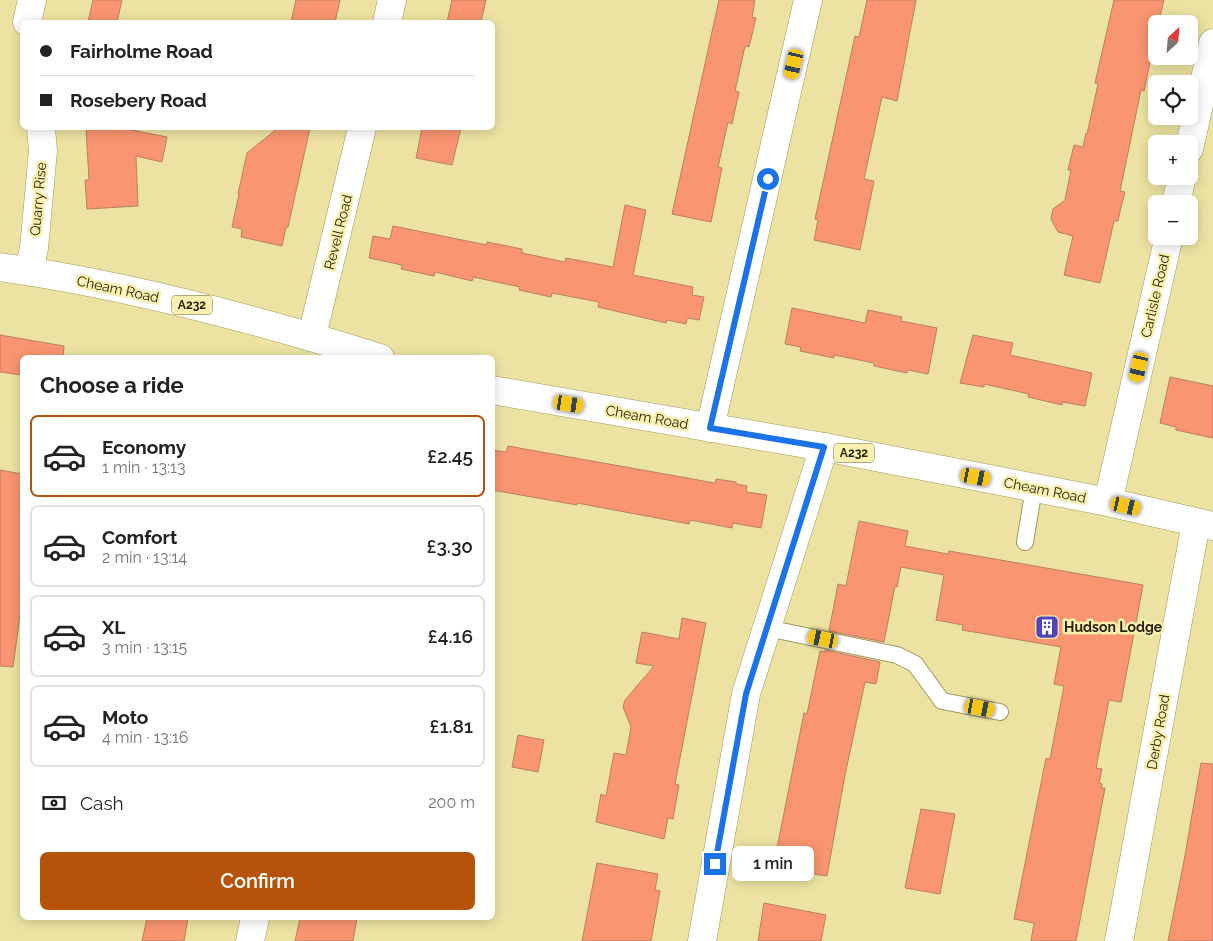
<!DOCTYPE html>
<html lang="en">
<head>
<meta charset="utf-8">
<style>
	:root { --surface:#fff; --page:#f6f6f6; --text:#222; --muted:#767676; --line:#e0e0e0; --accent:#b45309 }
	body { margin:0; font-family:Raleway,sans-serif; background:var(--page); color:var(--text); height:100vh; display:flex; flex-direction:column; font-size:19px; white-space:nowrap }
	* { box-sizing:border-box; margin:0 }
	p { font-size:16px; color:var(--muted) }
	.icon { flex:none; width:28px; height:28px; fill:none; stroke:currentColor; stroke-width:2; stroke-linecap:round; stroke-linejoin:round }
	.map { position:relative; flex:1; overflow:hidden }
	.sheet { position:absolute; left:20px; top:355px; width:475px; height:565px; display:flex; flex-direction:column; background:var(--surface); border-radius:8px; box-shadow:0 2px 12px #0003 }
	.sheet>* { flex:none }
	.hud { position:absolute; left:20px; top:20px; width:475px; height:110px; border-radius:8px; box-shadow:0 2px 12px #0003; display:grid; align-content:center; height:110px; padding:0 20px; background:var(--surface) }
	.needle { width:32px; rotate:26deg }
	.tools { position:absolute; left:1148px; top:15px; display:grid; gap:10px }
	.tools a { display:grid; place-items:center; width:50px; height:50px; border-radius:8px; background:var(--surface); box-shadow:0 2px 12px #0003; font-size:25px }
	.end { position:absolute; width:22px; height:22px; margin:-11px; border:6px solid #1a73e8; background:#fff; box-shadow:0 0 0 2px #fff }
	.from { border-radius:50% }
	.bubble { position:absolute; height:35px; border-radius:8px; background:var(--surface); box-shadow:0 2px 12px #0003; font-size:16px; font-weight:600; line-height:35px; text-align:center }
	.car { position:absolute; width:15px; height:30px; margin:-15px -8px; border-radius:6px; box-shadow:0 0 4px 1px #0007; background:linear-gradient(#f5c518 24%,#345 0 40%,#f5c518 0 76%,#345 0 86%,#f5c518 0) }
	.hud b { display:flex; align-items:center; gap:18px; height:48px; font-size:19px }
	.hud b+b { border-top:1px solid var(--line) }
	.hud i { width:12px; height:12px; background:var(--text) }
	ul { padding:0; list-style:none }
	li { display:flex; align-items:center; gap:15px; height:82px; margin:0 10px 8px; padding:0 10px; border:2px solid var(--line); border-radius:8px }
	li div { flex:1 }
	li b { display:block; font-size:19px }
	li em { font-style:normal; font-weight:600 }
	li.selected { border-color:var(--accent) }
	li>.icon { width:45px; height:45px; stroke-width:1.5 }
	h2 { padding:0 20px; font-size:22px; line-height:60px }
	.pay { display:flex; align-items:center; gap:12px; height:55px; padding:0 20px; font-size:19px }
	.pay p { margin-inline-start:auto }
	.action { display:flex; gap:10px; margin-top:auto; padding:10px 20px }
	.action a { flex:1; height:58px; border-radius:8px; background:var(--accent); color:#fff; font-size:20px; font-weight:600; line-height:58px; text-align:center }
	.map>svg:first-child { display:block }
	.building { fill:#f99570; stroke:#bb7e67 }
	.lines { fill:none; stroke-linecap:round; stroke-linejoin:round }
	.service-casing { stroke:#a1995a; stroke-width:18 }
	.minor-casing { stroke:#a1995a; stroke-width:29 }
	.trunk-casing { stroke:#a1995a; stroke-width:29 }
	.service { stroke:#fff; stroke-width:16 }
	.minor { stroke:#fff; stroke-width:28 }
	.trunk { stroke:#fff; stroke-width:28 }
	.route { stroke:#1a73e8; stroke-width:6 }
	.labels { text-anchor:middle; stroke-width:5; stroke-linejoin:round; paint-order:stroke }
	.shield { fill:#f9f0af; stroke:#66603b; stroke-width:1 }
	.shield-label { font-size:12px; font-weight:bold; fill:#272309 }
	.street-label { font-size:14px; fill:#272309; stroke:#f9f0af }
	.poi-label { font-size:14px; font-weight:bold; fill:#272309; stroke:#f9f0af; text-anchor:start }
</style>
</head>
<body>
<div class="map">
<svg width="1213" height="941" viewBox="0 0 1213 941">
	<rect width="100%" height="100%" fill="#ece3a2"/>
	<path class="building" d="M93 0H122L117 22H88Z
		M296 0H340L335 22H291Z
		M452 0H486L481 22H447Z
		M719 0H755L752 17 756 18 749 47 745 46 735 91 739 92 732 124 728 122 718 167 722 168 711 222 672 214Z
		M867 0H916L897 101 882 97 864 179 874 181 860 250 814 240 818 220 815 219 855 36 859 37Z
		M1114 0H1164L1158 24H1156V33L1144 91 1141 90 1120 191 1125 192 1121 207 1118 221H1114L1100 283 1064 275 1073 236 1058 232 1051 219 1053 209 1065 200 1071 170H1068L1074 145 1083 147 1086 133 1087 134 1098 84 1095 83Z
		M86 128H122L167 137 162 162 136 156 138 206 87 209 85 180H89Z
		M278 128H310L288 227H286L282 246 241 237 242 229 232 227 239 194H238L247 153Z
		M422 128H461L452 165 416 158Z
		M625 205 646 210 633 275 693 287 692 295 704 297 699 320 687 318 686 324 667 320 666 323 598 307 599 302 552 293 551 297 519 290 520 287 473 277 472 281 435 272 434 276 401 269 402 265 369 258 373 236 390 239 393 226 487 245V242L522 249V253L565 262 566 258 613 267Z
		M792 308 865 323 868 310 902 317 901 321 937 328 928 374 908 370 907 373 874 366V363L834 355V358L800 351 801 347 785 344Z
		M0 335 64 346 63 358H22V375L0 372Z
		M973 335 1013 343 1010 355 1092 373 1085 406 1062 402V405L1028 397 1029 394 984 384V387L960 383Z
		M1170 377 1213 386V438L1176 430V427L1160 423Z
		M508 446 715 483 716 479 736 482V484L747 486 746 492 767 495 761 528 733 523 732 528 690 520 689 524 577 503V505L492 490V450L506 452Z
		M0 470 22 474V600L13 667 0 666Z
		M859 521 908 531 905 546 948 554 949 551 1143 585 1121 702 1109 700 1096 768 1102 769 1099 783 1102 784 1101 788H1105L1076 941H1031L1034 923 1014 919 1046 758 1050 759 1064 686 1054 684 1061 647 962 630 963 625 936 620 944 575 901 567 897 587 895 586 884 642 829 631 838 584 846 586Z
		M682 618 706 623 675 784 679 785 673 819 668 818 664 839 596 822 601 794 606 796 614 753 626 755 631 727 623 707 625 700 654 666 636 663 642 632 679 639Z
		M825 650 880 662 876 684 865 682 845 775 827 876 773 868 804 713 807 714 820 651 825 652Z
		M518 735 544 740 538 772 512 767Z
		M1201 763 1213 764V941H1168L1184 861Z
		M921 809 955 814 940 894 905 888Z
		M597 863 658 874 655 890 660 891 651 941H582Z
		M764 903 826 915 821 941H758Z
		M147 918H188L184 941H142Z
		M300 918H357L353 941H295Z"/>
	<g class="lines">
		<g class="service-casing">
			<path id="service" d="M1025 542 1034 488
				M767 628 897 655 915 664 942 701 1000 712"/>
		</g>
		<g class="minor-casing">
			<path id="minor" d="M27 22 32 0
				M387 22 392 0
				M1189 149 1213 43
				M1176 204 1182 176
				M29 271 34 248 43 151 41 128
				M312 336 362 128
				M710 428 808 0
				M1108 502 1169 236
				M250 941 255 918
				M702 941 746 694 824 447
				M1119 941 1196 523"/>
		</g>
		<g class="trunk-casing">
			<path id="trunk" d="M0 267C129 285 256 319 380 358
				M492 390 824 447 1108 502 1213 526"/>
		</g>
		<use href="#service" class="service"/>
		<use href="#minor" class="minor"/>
		<use href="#trunk" class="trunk"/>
	</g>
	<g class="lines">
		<path class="route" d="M715 864 746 694 824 447 710 428 768 179"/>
	</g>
	<defs>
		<g id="building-square" transform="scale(1.25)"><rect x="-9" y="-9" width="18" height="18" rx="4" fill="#5045bc" stroke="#f9f0af"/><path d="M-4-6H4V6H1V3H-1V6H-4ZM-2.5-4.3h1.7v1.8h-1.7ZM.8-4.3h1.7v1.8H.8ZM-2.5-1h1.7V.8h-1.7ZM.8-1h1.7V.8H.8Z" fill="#fff"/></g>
	</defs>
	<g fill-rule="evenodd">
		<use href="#building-square" x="1047" y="627"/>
	</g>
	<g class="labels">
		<g class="shield">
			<rect x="172" y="295.5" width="40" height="19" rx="4"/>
			<rect x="834" y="443.5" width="40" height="19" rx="4"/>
		</g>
		<g class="shield-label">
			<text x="192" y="309">A232</text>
			<text x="854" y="457">A232</text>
		</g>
		<g class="street-label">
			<text transform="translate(38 199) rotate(-85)" y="5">Quarry Rise</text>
			<text transform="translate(338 232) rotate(-76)" y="5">Revell Road</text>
			<text transform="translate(118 289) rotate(12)" y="5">Cheam Road</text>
			<text transform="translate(1155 296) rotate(-77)" y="5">Carlisle Road</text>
			<text transform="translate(647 417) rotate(10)" y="5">Cheam Road</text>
			<text transform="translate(1045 490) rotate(11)" y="5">Cheam Road</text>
			<text transform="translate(1158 732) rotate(-80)" y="5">Derby Road</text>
		</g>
		<g class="poi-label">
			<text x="1064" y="632">Hudson Lodge</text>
		</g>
	</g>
</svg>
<div class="tools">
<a><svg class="needle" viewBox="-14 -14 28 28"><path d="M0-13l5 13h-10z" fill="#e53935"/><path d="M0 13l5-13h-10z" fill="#767676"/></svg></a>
<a><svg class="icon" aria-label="locate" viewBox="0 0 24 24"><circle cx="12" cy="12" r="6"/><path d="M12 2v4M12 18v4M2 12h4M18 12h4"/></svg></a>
<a>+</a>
<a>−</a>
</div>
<i class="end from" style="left:768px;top:179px"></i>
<i class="end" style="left:715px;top:864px"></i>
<div class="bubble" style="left:732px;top:846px;width:82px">1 min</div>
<i class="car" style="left:794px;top:64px;rotate:193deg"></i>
<i class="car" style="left:1139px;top:367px;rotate:193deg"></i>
<i class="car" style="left:569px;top:404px;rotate:99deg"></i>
<i class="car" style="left:976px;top:477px;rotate:101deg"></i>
<i class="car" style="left:1126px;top:506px;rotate:103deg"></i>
<i class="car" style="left:823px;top:639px;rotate:282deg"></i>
<i class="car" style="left:980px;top:708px;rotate:101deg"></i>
<div class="hud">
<b><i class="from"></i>Fairholme Road</b>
<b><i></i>Rosebery Road</b>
</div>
<section class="sheet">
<h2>Choose a ride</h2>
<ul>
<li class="selected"><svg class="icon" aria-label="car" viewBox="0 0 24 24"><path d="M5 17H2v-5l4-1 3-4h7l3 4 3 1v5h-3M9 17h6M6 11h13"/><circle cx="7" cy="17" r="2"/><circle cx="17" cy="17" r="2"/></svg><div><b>Economy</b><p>1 min · 13:13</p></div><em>£2.45</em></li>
<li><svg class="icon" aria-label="car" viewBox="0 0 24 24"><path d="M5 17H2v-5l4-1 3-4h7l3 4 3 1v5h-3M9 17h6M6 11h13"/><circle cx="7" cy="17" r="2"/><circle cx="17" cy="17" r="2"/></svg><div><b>Comfort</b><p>2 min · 13:14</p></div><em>£3.30</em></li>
<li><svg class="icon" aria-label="car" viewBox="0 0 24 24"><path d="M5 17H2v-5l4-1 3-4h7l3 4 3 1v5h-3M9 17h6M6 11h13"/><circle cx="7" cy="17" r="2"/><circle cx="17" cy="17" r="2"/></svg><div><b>XL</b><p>3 min · 13:15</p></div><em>£4.16</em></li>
<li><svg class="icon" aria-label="car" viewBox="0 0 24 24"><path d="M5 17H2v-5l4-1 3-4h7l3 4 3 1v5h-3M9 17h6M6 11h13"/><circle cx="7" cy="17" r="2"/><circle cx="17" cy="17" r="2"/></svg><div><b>Moto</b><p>4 min · 13:16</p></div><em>£1.81</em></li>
</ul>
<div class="pay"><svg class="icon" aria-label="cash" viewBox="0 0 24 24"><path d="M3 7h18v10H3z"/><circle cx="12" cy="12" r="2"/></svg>Cash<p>200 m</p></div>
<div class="action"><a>Confirm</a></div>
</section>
</div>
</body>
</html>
